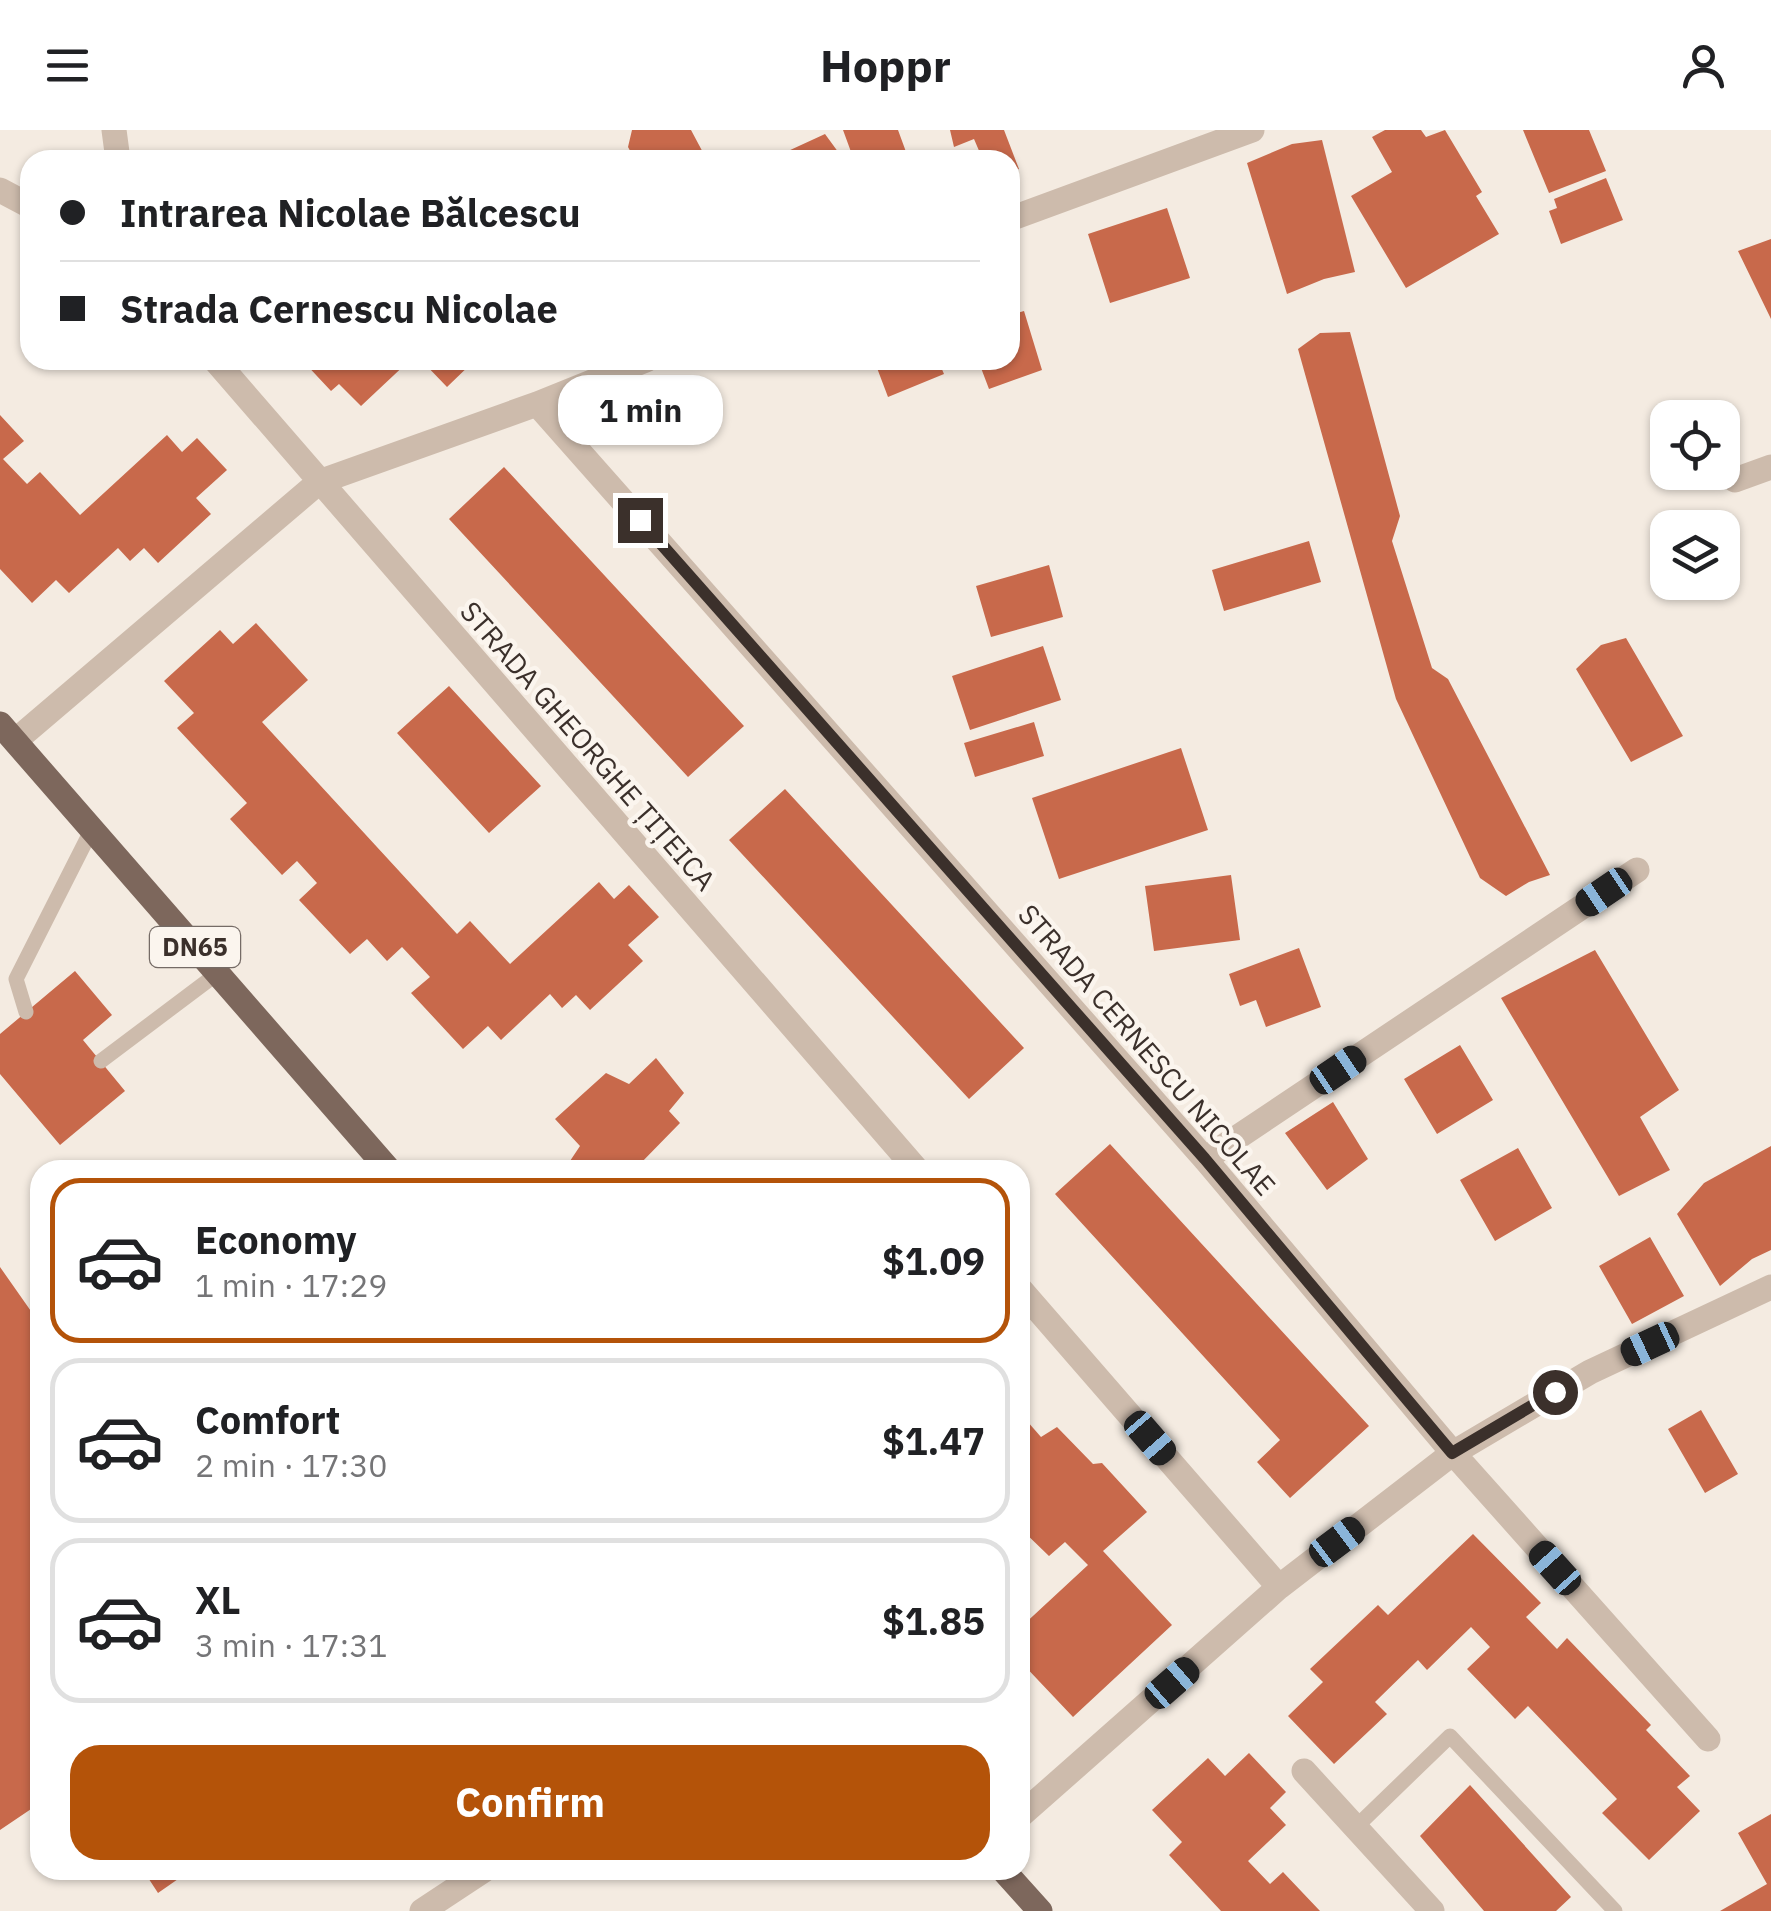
<!DOCTYPE html>
<html lang="en">
<head>
<meta charset="utf-8">
<style>
	:root { --surface:#fff; --page:#f2f2f2; --text:#202124; --muted:#757577; --line:#e0e0e0; --accent:#b45309 }
	body { margin:0; font-family:"IBM Plex Sans",sans-serif; background:var(--page); color:var(--text); height:100vh; display:flex; flex-direction:column; font-size:38px; white-space:nowrap }
	* { box-sizing:border-box; margin:0 }
	p { font-size:32px; color:var(--muted) }
	.icon { flex:none; width:55px; height:55px; fill:none; stroke:currentColor; stroke-width:2; stroke-linecap:round; stroke-linejoin:round }
	.map { position:relative; flex:1; overflow:hidden }
	.drawer { position:absolute; left:30px; top:1030px; width:1000px; height:720px; display:flex; flex-direction:column; background:var(--surface); border-radius:30px; box-shadow:0 2px 8px #0004 }
	.drawer>* { flex:none }
	.hud { position:absolute; left:20px; top:20px; width:1000px; height:220px; border-radius:30px; box-shadow:0 2px 8px #0004; display:grid; align-content:center; height:220px; padding:0 40px; background:var(--surface) }
	.buttons { position:absolute; left:1650px; top:270px; display:grid; gap:20px }
	.buttons a { display:grid; place-items:center; width:90px; height:90px; border-radius:20px; background:var(--surface); box-shadow:0 2px 8px #0004; font-size:50px }
	.end { position:absolute; width:45px; height:45px; margin:-22px; border:12px solid #3b302b; background:#fff; box-shadow:0 0 0 5px #fff }
	.from { border-radius:50% }
	.bubble { position:absolute; height:70px; border-radius:30px; background:var(--surface); box-shadow:0 2px 8px #0004; font-size:32px; font-weight:700; line-height:70px; text-align:center }
	.car { position:absolute; width:30px; height:60px; margin:-30px -15px; border-radius:12px; box-shadow:0 0 8px 2px #0007; background:linear-gradient(#222 24%,#8ab4d8 0 40%,#222 0 76%,#8ab4d8 0 86%,#222 0) }
	.hud b { display:flex; align-items:center; gap:35px; height:95px; font-size:38px }
	.hud b+b { border-top:2px solid var(--line) }
	.hud i { width:25px; height:25px; background:var(--text) }
	ul { padding:18px 0 0; list-style:none }
	li { display:flex; align-items:center; gap:30px; height:165px; margin:0 20px 15px; padding:0 20px; border:5px solid var(--line); border-radius:30px }
	li div { flex:1 }
	li b { display:block; font-size:38px }
	li em { font-style:normal; font-weight:700 }
	li.selected { border-color:var(--accent) }
	li>.icon { width:90px; height:90px; stroke-width:1.5 }
	.cta { display:flex; gap:20px; margin-top:auto; padding:20px 40px }
	.cta a { flex:1; height:115px; border-radius:30px; background:var(--accent); color:#fff; font-size:40px; font-weight:700; line-height:115px; text-align:center }
	header { display:flex; justify-content:space-between; align-items:center; height:130px; padding:0 40px; background:var(--surface); font-size:45px; font-weight:700 }
	.map>svg:first-child { display:block }
	.building { fill:#c8694b }
	.lines { fill:none; stroke-linecap:round; stroke-linejoin:round }
	.lane { stroke:#cdbbac; stroke-width:15 }
	.street { stroke:#cdbbac; stroke-width:25 }
	.primary { stroke:#7d675c; stroke-width:25 }
	.route { stroke:#3b302b; stroke-width:12 }
	.labels { text-anchor:middle; stroke-width:9; stroke-linejoin:round; paint-order:stroke }
	.shield { fill:#fbf5ee; stroke:#756b66; stroke-width:2.5 }
	.shield-label { font-size:25px; font-weight:bold; fill:#3b302b }
	.street-label { font-size:28px; fill:#3b302b; stroke:#fbf5ee }
</style>
</head>
<body>
<header><svg class="icon" aria-label="menu" viewBox="0 0 24 24"><path d="M4 6h16M4 12h16M4 18h16"/></svg>Hoppr<svg class="icon" aria-label="person" viewBox="0 0 24 24"><circle cx="12" cy="8" r="4"/><path d="M4 21q1-7 8-7t8 7"/></svg></header>
<div class="map">
<svg width="1771" height="1781" viewBox="0 0 1771 1781">
	<rect width="100%" height="100%" fill="#f4ebe1"/>
	<path class="building" d="M632 0H691L707 30H635L628 17Z
		M843 0H898L909 30H854Z
		M950 0H1004L1019 39 1010 42V30H983L974 9 954 17Z
		M1385 0H1421L1426 7 1445 0 1482 62 1476 66 1499 104 1406 158 1351 66 1392 42 1372 7Z
		M1523 0H1589L1606 41 1549 63Z
		M825 4 844 30H775V27Z
		M1322 10 1355 142 1324 149 1287 164 1247 33 1292 14Z
		M1606 48 1623 90 1561 114 1549 81 1557 78 1554 69Z
		M1167 78 1190 148 1110 173 1088 104Z
		M1771 109V189L1738 121Z
		M1024 181 1042 240 989 259 978 230H1010V185Z
		M1350 202 1400 386 1392 411 1432 538 1448 549 1550 745 1529 752 1506 766 1480 748 1396 569 1298 219 1320 203Z
		M302 230H410L361 276 339 254 331 261Z
		M421 230H475L447 257Z
		M874 230H938L944 244 888 267Z
		M0 285 24 311 3 329 27 354 40 342 80 385 167 305 182 322 197 308 227 340 196 368 211 384 158 433 144 418 130 431 118 418 69 463 56 450 32 473 0 439Z
		M504 337 744 596 688 647 449 389Z
		M1309 411 1321 452 1224 481 1212 440Z
		M1049 435 1063 487 991 507 976 456Z
		M256 493 308 550 262 592 457 804 470 791 510 834 599 752 614 769 629 755 659 787 628 815 643 831 590 880 576 865 562 878 550 864 501 910 488 896 463 919 411 863 430 847 402 817 387 831 367 809 350 824 299 770 317 753 297 731 282 745 230 689 247 673 177 598 194 583 164 551 220 500 233 514Z
		M1626 508 1683 606 1631 632 1576 539 1601 515Z
		M1043 516 1061 570 970 600 952 546Z
		M449 556 541 656 489 703 397 603Z
		M1034 592 1044 626 975 647 964 613Z
		M1181 618 1208 700 1059 749 1032 668Z
		M785 659 1024 918 969 969 729 710Z
		M1231 745 1240 810 1154 821 1145 756Z
		M1299 818 1321 877 1266 897 1256 870 1240 876 1229 844Z
		M1595 820 1679 960 1640 987 1670 1040 1619 1066 1501 868Z
		M75 841 112 885 83 910 125 961 60 1015 0 944V904Z
		M1460 915 1493 970 1437 1004 1404 949Z
		M656 928 684 963 669 981 680 993 637 1037 640 1040H569L566 1037 580 1016 555 989 606 943 629 954Z
		M1333 972 1368 1029 1327 1060 1285 1003Z
		M1110 1014 1369 1296 1290 1368 1257 1332 1280 1310 1055 1064Z
		M1771 1016V1120L1752 1129 1720 1156 1677 1084 1704 1053Z
		M1518 1018 1552 1078 1495 1111 1460 1050Z
		M1650 1107 1684 1166 1632 1194 1599 1136Z
		M0 1137 40 1194V1673L0 1700Z
		M1701 1280 1738 1344 1705 1363 1668 1299Z
		M1020 1283 1041 1307 1057 1297 1093 1334 1102 1333 1147 1382 1103 1421 1172 1495 1073 1587 1020 1531V1498L1088 1435 1065 1412 1049 1426 1020 1398Z
		M1473 1404 1541 1473 1526 1487 1557 1519 1567 1508 1651 1595 1646 1600 1690 1646 1677 1657 1700 1681 1649 1730 1602 1683 1617 1669 1528 1576 1515 1589 1467 1539 1490 1517 1471 1497 1427 1540 1418 1530 1375 1572 1387 1584 1334 1634 1288 1586 1323 1552 1310 1539 1378 1475 1388 1485Z
		M1249 1623 1286 1662 1270 1678 1286 1695 1248 1731 1270 1754 1283 1742 1320 1781H1221L1169 1725 1182 1712 1152 1680 1208 1628 1225 1646Z
		M1470 1655 1571 1767 1556 1781H1484L1420 1706Z
		M1771 1684V1781H1720L1767 1754 1738 1703Z
		M143 1740H191L158 1763Z"/>
	<g class="lines">
		<path class="lane" d="M26 882 16 849 92 699
			M101 931 218 843
			M1356 1697 1450 1606 1615 1781"/>
		<path class="street" d="M114 0 118 30
			M0 60 30 76
			M1010 89 1252 0
			M215 230 917 1040
			M537 274 1205 1029 1453 1323 1708 1609
			M1735 350 1771 337
			M15 611 319 352 537 274 646 230
			M1205 1029 1637 740
			M1020 1159 1279 1457
			M1304 1641 1432 1781
			M1020 1686 1279 1457 1453 1323 1590 1242 1771 1157
			M422 1781 484 1740"/>
		<path class="primary" d="M0 594 389 1040
			M1003 1740 1040 1781"/>
	</g>
	<g class="lines">
		<path class="route" d="M640 390 1205 1029 1452 1323 1555 1262"/>
	</g>
	<g class="labels">
		<rect class="shield" x="150" y="797" width="90" height="40" rx="8"/>
		<g class="shield-label">
			<text x="195" y="826">DN65</text>
		</g>
		<g class="street-label">
			<text transform="translate(588 616) rotate(49)" y="10">STRADA GHEORGHE ȚIȚEICA</text>
			<text transform="translate(1147 920) rotate(49)" y="10">STRADA CERNESCU NICOLAE</text>
		</g>
	</g>
</svg>
<div class="buttons">
<a><svg class="icon" aria-label="locate" viewBox="0 0 24 24"><circle cx="12" cy="12" r="6"/><path d="M12 2v4M12 18v4M2 12h4M18 12h4"/></svg></a>
<a><svg class="icon" aria-label="layers" viewBox="0 0 24 24"><path d="M12 4l9 5-9 5-9-5zM3 14l9 5 9-5"/></svg></a>
</div>
<i class="end from" style="left:1555px;top:1262px"></i>
<i class="end" style="left:640px;top:390px"></i>
<div class="bubble" style="left:558px;top:245px;width:165px">1 min</div>
<i class="car" style="left:1604px;top:762px;rotate:236deg"></i>
<i class="car" style="left:1338px;top:940px;rotate:56deg"></i>
<i class="car" style="left:1650px;top:1214px;rotate:245deg"></i>
<i class="car" style="left:1150px;top:1308px;rotate:139deg"></i>
<i class="car" style="left:1337px;top:1412px;rotate:53deg"></i>
<i class="car" style="left:1555px;top:1438px;rotate:318deg"></i>
<i class="car" style="left:1172px;top:1553px;rotate:49deg"></i>
<div class="hud">
<b><i class="from"></i>Intrarea Nicolae Bălcescu</b>
<b><i></i>Strada Cernescu Nicolae</b>
</div>
<section class="drawer">
<ul>
<li class="selected"><svg class="icon" aria-label="car" viewBox="0 0 24 24"><path d="M5 17H2v-5l4-1 3-4h7l3 4 3 1v5h-3M9 17h6M6 11h13"/><circle cx="7" cy="17" r="2"/><circle cx="17" cy="17" r="2"/></svg><div><b>Economy</b><p>1 min · 17:29</p></div><em>$1.09</em></li>
<li><svg class="icon" aria-label="car" viewBox="0 0 24 24"><path d="M5 17H2v-5l4-1 3-4h7l3 4 3 1v5h-3M9 17h6M6 11h13"/><circle cx="7" cy="17" r="2"/><circle cx="17" cy="17" r="2"/></svg><div><b>Comfort</b><p>2 min · 17:30</p></div><em>$1.47</em></li>
<li><svg class="icon" aria-label="car" viewBox="0 0 24 24"><path d="M5 17H2v-5l4-1 3-4h7l3 4 3 1v5h-3M9 17h6M6 11h13"/><circle cx="7" cy="17" r="2"/><circle cx="17" cy="17" r="2"/></svg><div><b>XL</b><p>3 min · 17:31</p></div><em>$1.85</em></li>
</ul>
<div class="cta"><a>Confirm</a></div>
</section>
</div>
</body>
</html>
